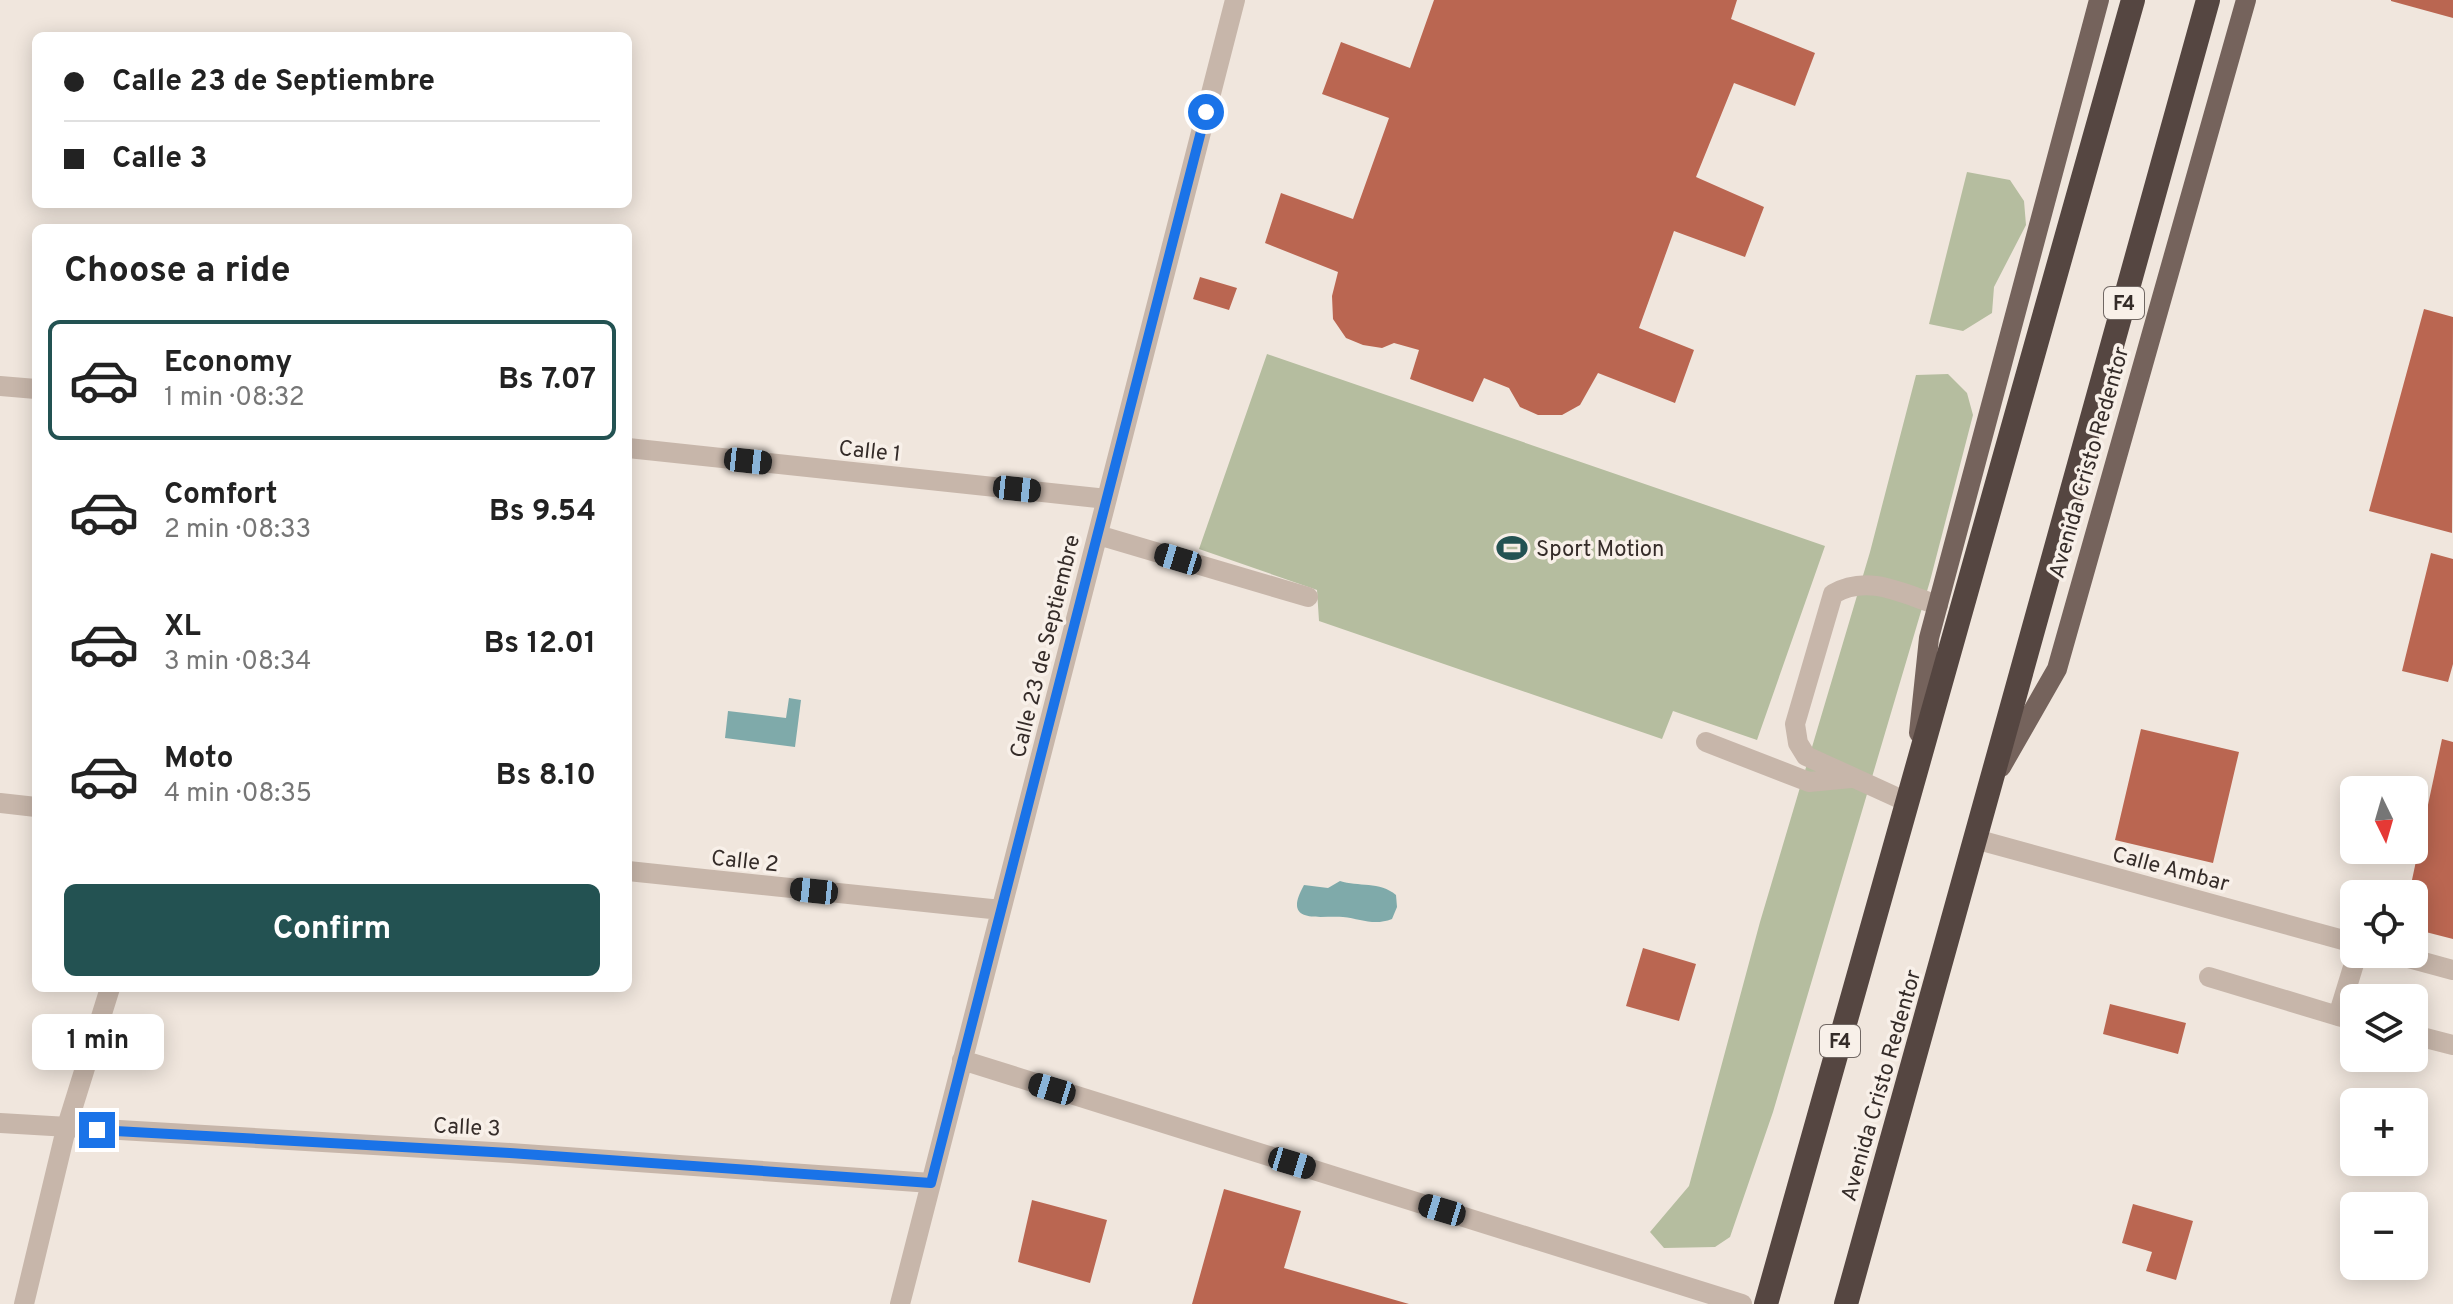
<!DOCTYPE html>
<html lang="en">
<head>
<meta charset="utf-8">
<style>
	:root { --surface:#fff; --page:#f6f6f6; --text:#222; --muted:#767676; --line:#e0e0e0; --accent:#235252 }
	body { margin:0; font-family:Overpass,sans-serif; background:var(--page); color:var(--text); height:100vh; display:flex; flex-direction:column; font-size:30px; white-space:nowrap }
	* { box-sizing:border-box; margin:0 }
	p { font-size:26px; color:var(--muted) }
	.icon { flex:none; width:44px; height:44px; fill:none; stroke:currentColor; stroke-width:2; stroke-linecap:round; stroke-linejoin:round }
	.map { position:relative; flex:1; overflow:hidden }
	.drawer { position:absolute; left:32px; top:224px; width:600px; height:768px; display:flex; flex-direction:column; background:var(--surface); border-radius:12px; box-shadow:0 4px 20px #0003 }
	.drawer>* { flex:none }
	.top-card { position:absolute; left:32px; top:32px; width:600px; height:176px; border-radius:12px; box-shadow:0 4px 20px #0003; display:grid; align-content:center; height:176px; padding:0 32px; background:var(--surface) }
	.needle { width:52px; rotate:175deg }
	.buttons { position:absolute; left:2340px; top:776px; display:grid; gap:16px }
	.buttons a { display:grid; place-items:center; width:88px; height:88px; border-radius:12px; background:var(--surface); box-shadow:0 4px 20px #0003; font-size:40px }
	.end { position:absolute; width:36px; height:36px; margin:-18px; border:10px solid #1a73e8; background:#fff; box-shadow:0 0 0 4px #fff }
	.from { border-radius:50% }
	.bubble { position:absolute; height:56px; border-radius:12px; background:var(--surface); box-shadow:0 4px 20px #0003; font-size:26px; font-weight:700; line-height:56px; text-align:center }
	.car { position:absolute; width:24px; height:48px; margin:-24px -12px; border-radius:10px; box-shadow:0 0 6px 2px #0007; background:linear-gradient(#222 24%,#8ab4d8 0 40%,#222 0 76%,#8ab4d8 0 86%,#222 0) }
	.top-card b { display:flex; align-items:center; gap:28px; height:76px; font-size:30px }
	.top-card b+b { border-top:2px solid var(--line) }
	.top-card i { width:20px; height:20px; background:var(--text) }
	ul { padding:0; list-style:none }
	li { display:flex; align-items:center; gap:24px; height:120px; margin:0 16px 12px; padding:0 16px; border:4px solid transparent; border-radius:12px }
	li div { flex:1 }
	li b { display:block; font-size:30px }
	li em { font-style:normal; font-weight:700 }
	li.selected { border-color:var(--accent) }
	li>.icon { width:72px; height:72px; stroke-width:1.5 }
	h2 { padding:0 32px; font-size:36px; line-height:96px }
	.button { display:flex; gap:16px; margin-top:auto; padding:16px 32px }
	.button a { flex:1; height:92px; border-radius:12px; background:var(--accent); color:#fff; font-size:32px; font-weight:700; line-height:92px; text-align:center }
	.map>svg:first-child { display:block }
	.green { fill:#b5bd9f }
	.water { fill:#7faaaa }
	.building { fill:#ba6651 }
	.lines { fill:none; stroke-linecap:round; stroke-linejoin:round }
	.minor { stroke:#c7b6aa; stroke-width:20 }
	.major { stroke:#75635c; stroke-width:20 }
	.highway { stroke:#554641; stroke-width:24 }
	.route { stroke:#1a73e8; stroke-width:10 }
	.labels { text-anchor:middle; stroke-width:7; stroke-linejoin:round; paint-order:stroke }
	.shield { fill:#f8f0e9; stroke:#706763; stroke-width:2 }
	.shield-label { font-size:20px; font-weight:bold; fill:#352c29 }
	.street-label { font-size:22px; fill:#352c29; stroke:#f8f0e9 }
	.poi-label { font-size:22px; fill:#352c29; stroke:#f8f0e9; text-anchor:start }
</style>
</head>
<body>
<div class="map">
<svg width="2453" height="1304" viewBox="0 0 2453 1304">
	<rect width="100%" height="100%" fill="#f0e6dd"/>
	<path class="green" d="M1967 172 2010 180 2024 201 2026 225 1994 287 1992 313 1963 331 1929 324Z
		M1267 354 1825 546 1757 740 1673 711 1662 739 1319 621 1317 590 1199 549Z
		M1948 374 1967 393 1973 415 1930 581 1773 1112 1730 1237 1715 1247 1664 1248 1650 1232 1689 1186 1760 922 1870 552 1916 375Z"/>
	<path class="water" d="M789 698 801 700 795 747 725 738 728 711 786 718Z
		M1340 881C1358 887 1380 881 1396 895L1397 907 1392 919C1374 926 1361 919 1343 917 1320 915 1281 926 1304 885L1328 888Z"/>
	<path class="building" d="M1434 0H1737L1731 19 1815 53 1795 106 1734 83 1696 177 1764 207 1745 257 1674 231 1639 328 1694 350 1675 403 1598 373 1580 405 1562 415H1538L1520 407 1509 388 1484 378 1473 402 1410 379 1419 350 1394 343 1382 348 1363 345 1346 338 1333 319 1332 296 1338 272 1265 243 1281 193 1353 219 1389 118 1322 94 1341 42 1410 68Z
		M2391 0H2453V18L2391 1Z
		M1200 277 1237 288 1229 310 1193 299Z
		M2424 309 2453 317 2452 533 2369 511Z
		M2431 553 2453 559V664L2448 682 2402 671Z
		M2141 729 2239 752 2213 863 2115 840Z
		M2442 739 2453 742V939L2414 929V894H2409Z
		M1643 948 1696 964 1679 1021 1626 1006Z
		M2110 1004 2186 1023 2178 1054 2103 1034Z
		M1224 1189 1301 1211 1284 1268 1409 1304H1192Z
		M1032 1200 1107 1220 1090 1283 1018 1262Z
		M2133 1204 2193 1221 2176 1280 2146 1271 2152 1252 2122 1243Z"/>
	<g class="lines">
		<path class="minor" d="M0 386 36 389
			M628 448 1107 499
			M1098 535 1308 597
			M1706 742 1809 782 1851 778
			M1907 802 1806 756 1798 743 1795 724 1833 594C1868 574 1901 593 1938 605
			M0 803 36 807
			M1975 839 2354 943
			M628 871 1001 910
			M2394 954 2453 970
			M2209 977 2338 1016
			M2354 1020 2338 1016 2357 954
			M2414 1035 2453 1045
			M962 1060 1742 1304
			M0 1123 510 1153 931 1183
			M24 1304 66 1129 110 988
			M900 1304 1235 0"/>
		<path class="major" d="M1919 733 1929 638 2099 0
			M2001 767 2057 669 2246 0"/>
		<path class="highway" d="M1766 1304 2133 0
			M1846 1304 2208 0"/>
	</g>
	<g class="lines">
		<path class="route" d="M97 1130 510 1153 931 1183 1206 112"/>
	</g>
	<defs>
		<g id="stadium-bare" transform="scale(2.4)"><path d="M0-5a6.5 5 0 1 0 0 10a6.5 5 0 1 0 0-10ZM-3.5-1.8h7v3.6h-7Z" fill="#235252" stroke="#f8f0e9" stroke-width="2.5" paint-order="stroke"/></g>
	</defs>
	<g fill-rule="evenodd">
		<use href="#stadium-bare" x="1512" y="548"/>
	</g>
	<g class="labels">
		<g class="shield">
			<rect x="2104" y="287" width="40" height="32" rx="6"/>
			<rect x="1820" y="1025" width="40" height="32" rx="6"/>
		</g>
		<g class="shield-label">
			<text x="2124" y="310">F4</text>
			<text x="1840" y="1048">F4</text>
		</g>
		<g class="street-label">
			<text transform="translate(870 450) rotate(6)" y="8">Calle 1</text>
			<text transform="translate(2088 462) rotate(-74)" y="8">Avenida Cristo Redentor</text>
			<text transform="translate(1044 646) rotate(-76)" y="8">Calle 23 de Septiembre</text>
			<text transform="translate(745 860) rotate(6)" y="8">Calle 2</text>
			<text transform="translate(2171 868) rotate(15)" y="8">Calle Ambar</text>
			<text transform="translate(1880 1085) rotate(-74)" y="8">Avenida Cristo Redentor</text>
			<text transform="translate(467 1126) rotate(3)" y="8">Calle 3</text>
		</g>
		<g class="poi-label">
			<text x="1536" y="556">Sport Motion</text>
		</g>
	</g>
</svg>
<div class="buttons">
<a><svg class="needle" viewBox="-14 -14 28 28"><path d="M0-13l5 13h-10z" fill="#e53935"/><path d="M0 13l5-13h-10z" fill="#767676"/></svg></a>
<a><svg class="icon" aria-label="locate" viewBox="0 0 24 24"><circle cx="12" cy="12" r="6"/><path d="M12 2v4M12 18v4M2 12h4M18 12h4"/></svg></a>
<a><svg class="icon" aria-label="layers" viewBox="0 0 24 24"><path d="M12 4l9 5-9 5-9-5zM3 14l9 5 9-5"/></svg></a>
<a>+</a>
<a>−</a>
</div>
<i class="end from" style="left:1206px;top:112px"></i>
<i class="end" style="left:97px;top:1130px"></i>
<div class="bubble" style="left:32px;top:1014px;width:132px">1 min</div>
<i class="car" style="left:748px;top:461px;rotate:96deg"></i>
<i class="car" style="left:1017px;top:489px;rotate:96deg"></i>
<i class="car" style="left:1178px;top:559px;rotate:287deg"></i>
<i class="car" style="left:814px;top:891px;rotate:276deg"></i>
<i class="car" style="left:1052px;top:1089px;rotate:287deg"></i>
<i class="car" style="left:1292px;top:1163px;rotate:107deg"></i>
<i class="car" style="left:1442px;top:1210px;rotate:287deg"></i>
<div class="top-card">
<b><i class="from"></i>Calle 23 de Septiembre</b>
<b><i></i>Calle 3</b>
</div>
<section class="drawer">
<h2>Choose a ride</h2>
<ul>
<li class="selected"><svg class="icon" aria-label="car" viewBox="0 0 24 24"><path d="M5 17H2v-5l4-1 3-4h7l3 4 3 1v5h-3M9 17h6M6 11h13"/><circle cx="7" cy="17" r="2"/><circle cx="17" cy="17" r="2"/></svg><div><b>Economy</b><p>1 min · 08:32</p></div><em>Bs 7.07</em></li>
<li><svg class="icon" aria-label="car" viewBox="0 0 24 24"><path d="M5 17H2v-5l4-1 3-4h7l3 4 3 1v5h-3M9 17h6M6 11h13"/><circle cx="7" cy="17" r="2"/><circle cx="17" cy="17" r="2"/></svg><div><b>Comfort</b><p>2 min · 08:33</p></div><em>Bs 9.54</em></li>
<li><svg class="icon" aria-label="car" viewBox="0 0 24 24"><path d="M5 17H2v-5l4-1 3-4h7l3 4 3 1v5h-3M9 17h6M6 11h13"/><circle cx="7" cy="17" r="2"/><circle cx="17" cy="17" r="2"/></svg><div><b>XL</b><p>3 min · 08:34</p></div><em>Bs 12.01</em></li>
<li><svg class="icon" aria-label="car" viewBox="0 0 24 24"><path d="M5 17H2v-5l4-1 3-4h7l3 4 3 1v5h-3M9 17h6M6 11h13"/><circle cx="7" cy="17" r="2"/><circle cx="17" cy="17" r="2"/></svg><div><b>Moto</b><p>4 min · 08:35</p></div><em>Bs 8.10</em></li>
</ul>
<div class="button"><a>Confirm</a></div>
</section>
</div>
</body>
</html>
